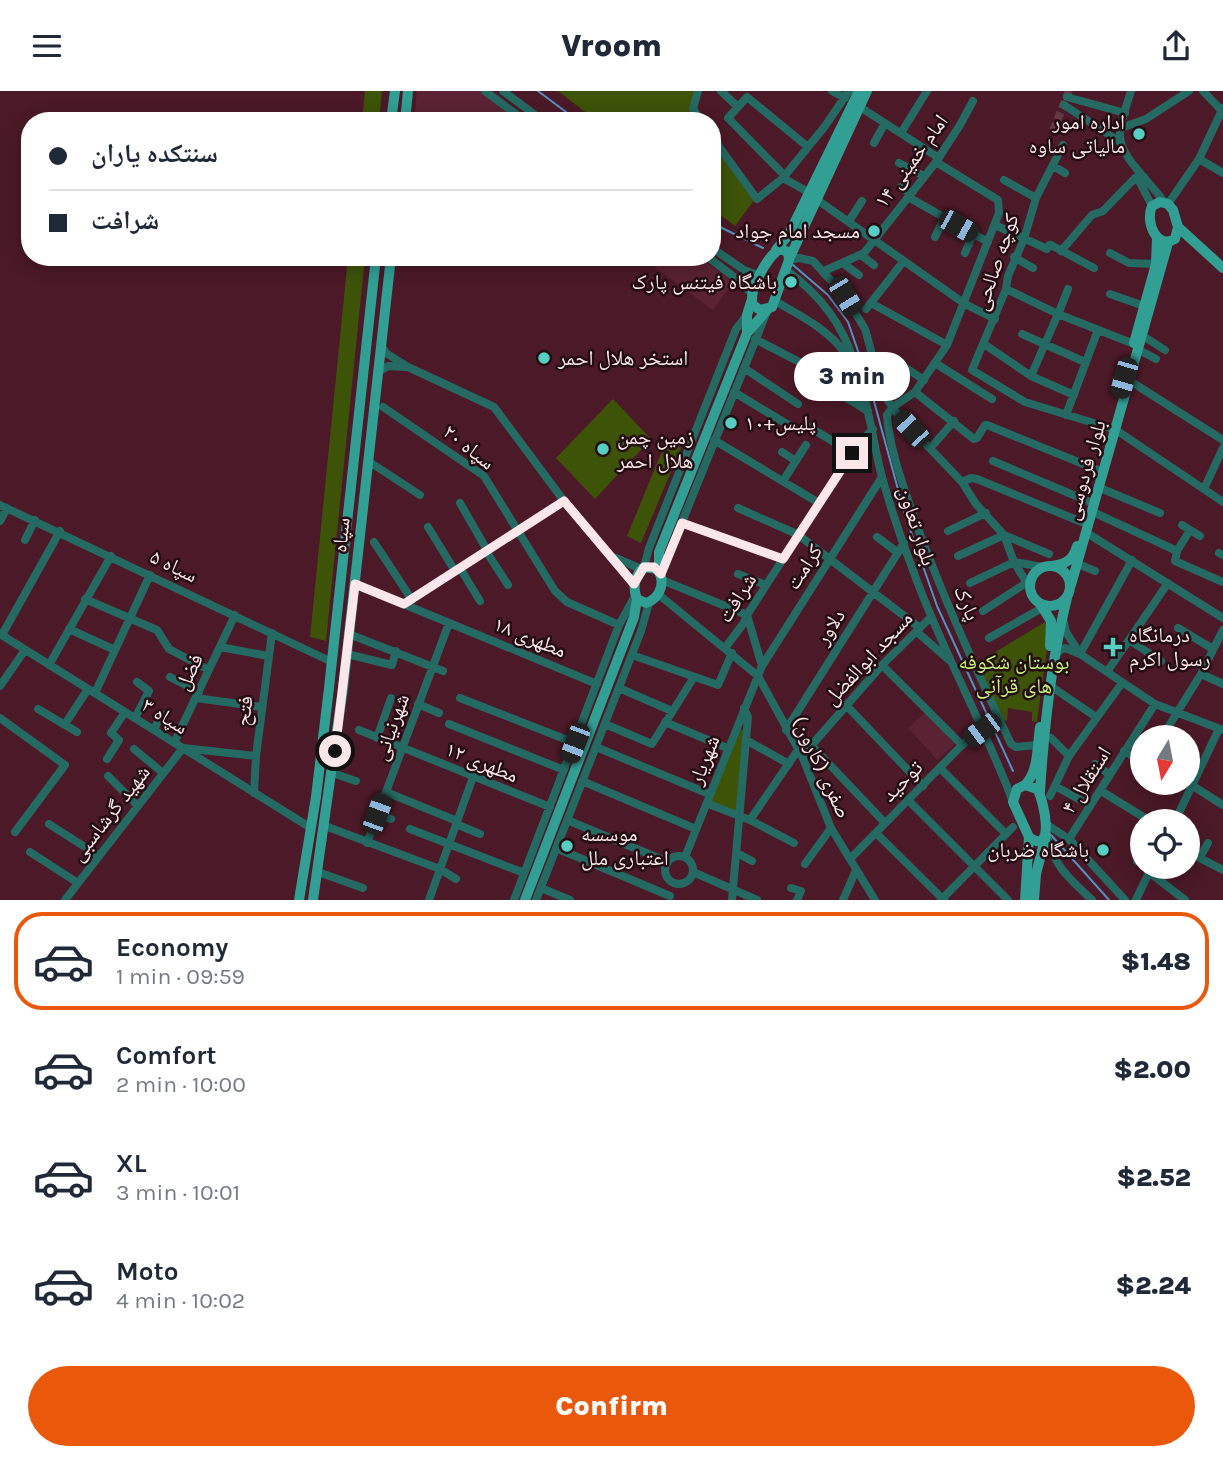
<!DOCTYPE html>
<html lang="en">
<head>
<meta charset="utf-8">
<style>
	:root { --surface:#fff; --page:#f2f2f3; --text:#1f2937; --muted:#747a83; --line:#e0e1e3; --accent:#ea580c }
	body { margin:0; font-family:Karla,"Noto Naskh Arabic",sans-serif; background:var(--page); color:var(--text); height:100vh; display:flex; flex-direction:column; font-size:26px; white-space:nowrap }
	* { box-sizing:border-box; margin:0 }
	p { font-size:23px; color:var(--muted) }
	.icon { flex:none; width:38px; height:38px; fill:none; stroke:currentColor; stroke-width:2; stroke-linecap:round; stroke-linejoin:round }
	.map { position:relative; height:809px; overflow:hidden }
	.panel { display:flex; flex-direction:column; background:var(--surface); flex:1 }
	.panel>* { flex:none }
	.top-card { position:absolute; left:21px; top:21px; width:700px; height:154px; border-radius:28px; box-shadow:0 4px 18px #0003; display:grid; align-content:center; height:154px; padding:0 28px; background:var(--surface) }
	.needle { width:46px; rotate:190deg }
	.buttons { position:absolute; left:1130px; top:634px; display:grid; gap:14px }
	.buttons a { display:grid; place-items:center; width:70px; height:70px; border-radius:50%; background:var(--surface); box-shadow:0 4px 18px #0003; font-size:35px }
	.end { position:absolute; width:32px; height:32px; margin:-16px; border:9px solid #fbe6e9; background:#111; box-shadow:0 0 0 4px #111 }
	.from { border-radius:50% }
	.bubble { position:absolute; height:49px; border-radius:24px; background:var(--surface); box-shadow:0 4px 18px #0003; font-size:23px; font-weight:800; line-height:49px; text-align:center }
	.car { position:absolute; width:21px; height:42px; margin:-21px -10px; border-radius:9px; box-shadow:0 0 5px 2px #0007; background:linear-gradient(#222 24%,#8ab4d8 0 40%,#222 0 76%,#8ab4d8 0 86%,#222 0) }
	.top-card b { display:flex; align-items:center; gap:24px; height:66px; font-size:26px }
	.top-card b+b { border-top:2px solid var(--line) }
	.top-card i { width:18px; height:18px; background:var(--text) }
	ul { padding:12px 0 0; list-style:none }
	li { display:flex; align-items:center; gap:21px; height:98px; margin:0 14px 10px; padding:0 14px; border:4px solid transparent; border-radius:28px }
	li div { flex:1 }
	li b { display:block; font-size:26px }
	li em { font-style:normal; font-weight:800 }
	li.selected { border-color:var(--accent) }
	li>.icon { width:63px; height:63px; stroke-width:1.5 }
	.button { display:flex; gap:14px; margin-top:auto; padding:14px 28px }
	.button a { flex:1; height:80px; border-radius:42px; background:var(--accent); color:#fff; font-size:28px; font-weight:800; line-height:80px; text-align:center }
	header { display:flex; justify-content:space-between; align-items:center; height:91px; padding:0 28px; background:var(--surface); font-size:32px; font-weight:800 }
	.map>svg:first-child { display:block }
	.built { fill:#5b2233 }
	.green { fill:#3d5308 }
	.lines { fill:none; stroke-linecap:round; stroke-linejoin:round }
	.stream { stroke:#5092c1; stroke-width:2 }
	.minor-tunnel { stroke:#653844; stroke-width:8; stroke-dasharray:8 4; stroke-linecap:butt }
	.minor { stroke:#246962; stroke-width:8 }
	.major { stroke:#319f94; stroke-width:10 }
	.route { stroke:#fbe6e9; stroke-width:9 }
	.poi-dot { fill:#57cec2; stroke:#230d12; stroke-width:2.5 }
	.labels { text-anchor:middle; stroke-width:5; stroke-linejoin:round; paint-order:stroke }
	.poi-label { font-size:21px; fill:#fbe6e9; stroke:#230d12; text-anchor:start }
	.street-label { font-size:21px; fill:#fbe6e9; stroke:#230d12 }
	.park-label { font-size:21px; fill:#c8f678; stroke:#230d12 }
</style>
</head>
<body>
<header><svg class="icon" aria-label="menu" viewBox="0 0 24 24"><path d="M4 6h16M4 12h16M4 18h16"/></svg>Vroom<svg class="icon" aria-label="share" viewBox="0 0 24 24"><path d="M12 15V3M7 8l5-5 5 5M5 13v7h14v-7"/></svg></header>
<div class="map">
<svg width="1223" height="809" viewBox="0 0 1223 809">
	<rect width="100%" height="100%" fill="#4b1927"/>
	<path class="built" d="M417 0H479L517 30H414Z
		M641 166H699L733 191 713 219Z
		M926 621 955 653 937 669 908 637Z"/>
	<path class="green" d="M365 0H382L379 30H362Z
		M558 0H694L690 21 696 30H597Z
		M712 51 755 108 735 135 712 118Z
		M348 166H365L326 550 310 546Z
		M613 308 651 348 595 408 556 367Z
		M667 348 681 357 641 452 627 445Z
		M1045 531 1049 543 1037 631 1032 630V621L1008 617 1007 630 1001 628 977 572Z
		M739 637 744 640 737 722 710 711Z"/>
	<g class="lines">
		<path class="stream" d="M538 0 578 30
			M712 130 722 137 763 157
			M793 174 828 204 848 231 869 292 905 424 937 515 1013 680
			M1051 744 1109 809"/>
		<path class="minor-tunnel" d="M1053 40 1069 0"/>
		<path class="minor" d="M485 0 525 30
			M503 0 543 30
			M698 0 693 18 701 30
			M721 0 738 16
			M832 0 845 7
			M1131 0C1127 14 1120 29 1120 43 1119 66 1151 91 1164 111
			M1203 0 1223 21
			M1067 6 1125 22
			M1064 14 1120 51
			M860 16 939 67
			M1121 37 1146 28 1189 0
			M901 42 927 0
			M712 46 757 108 783 87 825 35 849 0
			M874 52 885 32
			M1063 54 1036 107 1024 148 1008 185 1006 198 972 279 1025 311 1110 337
			M1199 68 1223 82
			M936 71 998 109 999 122 947 254 915 301 893 316 887 324C890 362 904 396 916 432 943 507 977 580 1011 653L1016 656 1037 654
			M899 72 924 85
			M1053 75 1065 82
			M784 84 728 27 747 6 808 56
			M1144 86H1140L1139 90 1152 115
			M783 87 810 102
			M1004 89 1036 107
			M901 96 911 103
			M908 106 988 151
			M816 108 965 213 995 228
			M1168 113 1199 68 1223 17
			M849 130 862 110
			M995 134 1047 158 1049 154H1051L1094 177
			M935 146 944 127
			M712 157 744 179 760 185
			M1061 160 1092 124 1103 120 1135 87
			M965 162 973 143
			M1110 162 1129 172 1156 173
			M861 164 874 174
			M708 166 738 189 751 202
			M1014 166 1033 177
			M789 169 799 167 813 170 845 205 865 238 883 303 899 325 962 391 976 413 1004 444 1014 471 1030 497
			M844 173 859 184
			M786 179C819 203 843 232 854 272
			M824 180 864 162 936 71 960 34 973 10
			M1006 198 1058 223 1134 253
			M1110 203 1144 215
			M775 210C799 224 830 239 846 264 869 301 871 345 882 386 891 418 902 451 914 482 942 560 984 633 1013 711
			M871 212 947 254
			M866 218 903 171
			M1059 221 1068 198
			M1022 243 1085 271
			M1143 245 1165 259
			M755 248 809 276
			M984 253 1031 285 1074 304
			M381 254 386 262 408 276 494 316 564 410 634 493
			M1139 259 1156 268
			M935 272 992 308
			M744 277 798 313
			M906 277 924 289
			M378 281 388 275 405 276
			M1031 285 1058 223
			M819 290 868 320
			M1130 290 1223 349
			M734 301 790 335
			M915 301 974 348 977 347 985 334H987L1098 379
			M383 316 484 385 555 500 567 511 619 534
			M1066 324 1098 239
			M806 334 852 362
			M1116 339 1223 411
			M714 349 819 412
			M934 353 954 330
			M782 361 796 370
			M368 370 420 404
			M993 370 1090 411
			M783 390 806 354
			M962 391 971 387 977 388 1084 432
			M1100 397 1160 422
			M1204 398 1223 357
			M460 412 487 459
			M0 414 332 571
			M738 417 799 444
			M1093 421 1177 460 1175 470 1223 491
			M0 430 7 417
			M682 432 783 468
			M428 436 455 480
			M1190 439 1200 445
			M948 440 986 422
			M1087 442 1223 527
			M801 446 920 537
			M877 446 897 461
			M25 449 35 429
			M374 451 412 509
			M486 460 508 494
			M1177 460 1190 439 1182 434
			M1219 462 1223 464
			M958 465 1004 444 1049 463
			M616 467 641 478
			M1014 471 1043 476
			M1078 473 1095 480
			M644 476 649 457 736 238 747 224
			M460 477 480 510
			M661 483 766 223
			M738 483 766 494
			M662 489 747 524 762 575
			M970 492 1014 471
			M355 493 597 593
			M658 503 758 585 802 665 831 737 875 809
			M85 508 157 539 169 558 209 579
			M404 513 564 410
			M983 520 1026 492
			M1063 528 1066 541 1080 563
			M1178 537 1213 558
			M69 538 115 559
			M917 541 949 569
			M0 543 311 737
			M349 543 443 580
			M2 544 60 440
			M989 547 1042 517
			M1129 549 1161 570
			M220 556 268 565
			M725 557 743 533 747 524 854 358 873 338
			M347 563 392 574 396 560
			M1080 563 1132 469
			M632 564 718 594 732 562
			M1055 566 1059 560 1065 557 1080 563 1155 613 1223 639
			M49 574 111 465
			M882 574 962 654
			M1107 581 1168 492
			M1201 583 1223 593
			M170 586 199 601
			M0 595 25 559
			M619 597 672 620
			M1055 598 1096 626
			M95 602 150 484
			M196 607 262 616
			M460 607 575 652
			M418 613 439 622
			M846 614 923 695
			M38 618 77 641
			M0 627 65 674 15 741
			M135 627 149 600 137 591
			M665 631 727 657
			M65 633 88 598
			M449 633 564 679
			M605 633 652 653 694 586
			M154 639 161 623
			M359 639 550 716
			M786 639 904 452
			M1162 646 1201 583 1223 539
			M377 647 391 607
			M1051 647 1069 665
			M746 649 789 673
			M174 652 235 524
			M812 655 885 732
			M596 656 709 703
			M134 658 163 682
			M1124 660 1143 671
			M1188 663 1192 665
			M802 665 882 574 931 526
			M107 668 119 649 111 642 125 621
			M1095 673 1110 684
			M940 677 1006 743
			M332 682 356 690
			M108 685 138 715
			M582 690 696 738
			M1055 695 1084 711
			M1193 695 1223 714
			M1101 700 1145 727
			M386 701 457 730
			M254 702 256 665 272 542
			M1050 705 1069 665 1122 592
			M908 709 1008 809
			M711 714 750 729 794 752
			M377 723 391 728
			M567 729 668 771
			M750 729 798 659
			M1175 730 1219 638
			M49 733 99 765
			M456 733 480 743
			M1046 733 1069 748 1125 809
			M325 735 440 778 456 788
			M410 738 524 782
			M876 742 944 809
			M1047 744C1054 776 1069 787 1092 809
			M1069 748 1155 613
			M367 752 449 532
			M556 757 670 805
			M30 761 78 792
			M1188 761 1223 779
			M737 762 752 770
			M665 779a14 14 0 1 1 28 0a14 14 0 1 1-28 0Z
			M685 766 762 575 882 386
			M1200 766 1208 752
			M850 768 962 654 982 639
			M1137 770 1143 773
			M805 773 831 737
			M318 781 363 797
			M693 781 757 809
			M1149 781 1185 809
			M541 797 570 809
			M791 797 801 800 797 809
			M65 809 183 657 256 665
			M429 809 473 686
			M514 809 619 534 635 505
			M536 809 641 540 649 512
			M732 809 748 626 744 617
			M843 809 856 779
			M941 809 1013 736
			M1136 809 1152 775"/>
		<path class="major" d="M391 30 395 0
			M405 30 408 0
			M1178 136 1175 148C1156 159 1145 130 1152 115L1160 111 1168 113 1173 119 1178 136 1223 177
			M780 158 788 161 789 169 772 216 760 219 753 214C747 201 768 164 780 158Z
			M776 159 789 143 859 0
			M790 166 867 0
			M747 242 768 218
			M1134 252 1156 173 1157 147
			M1030 495a20 20 0 1 1 40 0a20 20 0 1 1-40 0Z
			M1052 475C1066 473 1073 469 1077 455
			M644 476 657 478C666 490 661 507 646 512L637 508C632 496 635 484 644 476Z
			M659 480V461L747 242V224L751 211
			M1071 494 1168 152
			M1041 514 1051 530 1050 555
			M1025 694C1039 680 1037 655 1040 636
			M1025 694 1037 698C1044 708 1056 766 1029 746L1013 711 1017 698Z
			M1040 701C1044 636 1051 570 1067 507
			M299 809 316 706 329 597 376 166
			M313 809 343 597 391 166
			M525 809 634 526 637 508
			M1025 809 1029 746
			M1034 809 1036 783 1046 744"/>
	</g>
	<g class="lines">
		<path class="route" d="M335 660 355 493 404 513 564 410 634 493 644 476H654L661 483 682 432 783 468 852 362"/>
	</g>
	<g class="poi-dot">
		<circle cx="1139" cy="43" r="7"/>
		<circle cx="874" cy="140" r="7"/>
		<circle cx="791" cy="191" r="7"/>
		<circle cx="544" cy="267" r="7"/>
		<circle cx="731" cy="332" r="7"/>
		<circle cx="603" cy="358" r="7"/>
		<path d="M1109.5 545.5h7v7h7v7h-7v7h-7v-7h-7v-7h7z"/>
		<circle cx="567" cy="755" r="7"/>
		<circle cx="1103" cy="759" r="7"/>
	</g>
	<g class="labels">
		<g class="poi-label">
			<text x="1125" y="38" text-anchor="end">اداره امور<tspan x="1125" dy="24">مالیاتی ساوه</tspan></text>
			<text x="860" y="147" text-anchor="end">مسجد امام جواد</text>
			<text x="777" y="198" text-anchor="end">باشگاه فیتنس پارک</text>
			<text x="558" y="274">استخر هلال احمر</text>
			<text x="745" y="339">پلیس+۱۰</text>
			<text x="617" y="353">زمین چمن<tspan x="617" dy="24">هلال احمر</tspan></text>
			<text x="1129" y="551">درمانگاه<tspan x="1129" dy="24">رسول اکرم</tspan></text>
			<text x="581" y="750">موسسه<tspan x="581" dy="24">اعتباری ملل</tspan></text>
			<text x="1089" y="766" text-anchor="end">باشگاه ضربان</text>
		</g>
		<g class="street-label">
			<text transform="translate(911 70) rotate(-54)" y="7">امام خمینی ۱۴</text>
			<text transform="translate(996 171) rotate(-71)" y="7">کوچه صالحی</text>
			<text transform="translate(469 356) rotate(38)" y="7">سپاه ۲۰</text>
			<text transform="translate(1085 379) rotate(-74)" y="7">بلوار فردوسی</text>
			<text transform="translate(917 435) rotate(72)" y="7">بلوار تعاون</text>
			<text transform="translate(341 444) rotate(-84)" y="7">سپاه</text>
			<text transform="translate(174 475) rotate(26)" y="7">سپاه ۵</text>
			<text transform="translate(804 476) rotate(-57)" y="7">کرامت</text>
			<text transform="translate(737 507) rotate(-58)" y="7">شرافت</text>
			<text transform="translate(967 512) rotate(67)" y="7">پارک</text>
			<text transform="translate(830 536) rotate(-58)" y="7">دلاور</text>
			<text transform="translate(530 546) rotate(22)" y="7">مطهری ۱۸</text>
			<text transform="translate(868 567) rotate(-47)" y="7">مسجد ابوالفضل</text>
			<text transform="translate(189 581) rotate(-64)" y="7">فضل</text>
			<text transform="translate(244 620) rotate(-83)" y="7">فتح</text>
			<text transform="translate(165 625) rotate(32)" y="7">سپاه ۳</text>
			<text transform="translate(391 636) rotate(-70)" y="7">شهرنیانی</text>
			<text transform="translate(704 669) rotate(-68)" y="7">شهریار</text>
			<text transform="translate(482 671) rotate(22)" y="7">مطهری ۱۲</text>
			<text transform="translate(822 676) rotate(65)" y="7">صفری (کارون)</text>
			<text transform="translate(1086 689) rotate(-58)" y="7">استقلال ۴</text>
			<text transform="translate(902 690) rotate(-45)" y="7">توحید</text>
			<text transform="translate(110 722) rotate(-52)" y="7">شهید گرشاسبی</text>
		</g>
		<g class="park-label">
			<text x="1014" y="578">بوستان شکوفه<tspan x="1014" dy="24">های قرآنی</tspan></text>
		</g>
	</g>
</svg>
<div class="buttons">
<a><svg class="needle" viewBox="-14 -14 28 28"><path d="M0-13l5 13h-10z" fill="#e53935"/><path d="M0 13l5-13h-10z" fill="#747a83"/></svg></a>
<a><svg class="icon" aria-label="locate" viewBox="0 0 24 24"><circle cx="12" cy="12" r="6"/><path d="M12 2v4M12 18v4M2 12h4M18 12h4"/></svg></a>
</div>
<i class="end from" style="left:335px;top:660px"></i>
<i class="end" style="left:852px;top:362px"></i>
<div class="bubble" style="left:794px;top:261px;width:116px">3 min</div>
<i class="car" style="left:958px;top:135px;rotate:119deg"></i>
<i class="car" style="left:845px;top:205px;rotate:149deg"></i>
<i class="car" style="left:1124px;top:287px;rotate:196deg"></i>
<i class="car" style="left:911px;top:338px;rotate:317deg"></i>
<i class="car" style="left:982px;top:639px;rotate:233deg"></i>
<i class="car" style="left:575px;top:652px;rotate:201deg"></i>
<i class="car" style="left:377px;top:723px;rotate:20deg"></i>
<div class="top-card">
<b><i class="from"></i>سنتکده یاران</b>
<b><i></i>شرافت</b>
</div>
</div>
<section class="panel">
<ul>
<li class="selected"><svg class="icon" aria-label="car" viewBox="0 0 24 24"><path d="M5 17H2v-5l4-1 3-4h7l3 4 3 1v5h-3M9 17h6M6 11h13"/><circle cx="7" cy="17" r="2"/><circle cx="17" cy="17" r="2"/></svg><div><b>Economy</b><p>1 min · 09:59</p></div><em>$1.48</em></li>
<li><svg class="icon" aria-label="car" viewBox="0 0 24 24"><path d="M5 17H2v-5l4-1 3-4h7l3 4 3 1v5h-3M9 17h6M6 11h13"/><circle cx="7" cy="17" r="2"/><circle cx="17" cy="17" r="2"/></svg><div><b>Comfort</b><p>2 min · 10:00</p></div><em>$2.00</em></li>
<li><svg class="icon" aria-label="car" viewBox="0 0 24 24"><path d="M5 17H2v-5l4-1 3-4h7l3 4 3 1v5h-3M9 17h6M6 11h13"/><circle cx="7" cy="17" r="2"/><circle cx="17" cy="17" r="2"/></svg><div><b>XL</b><p>3 min · 10:01</p></div><em>$2.52</em></li>
<li><svg class="icon" aria-label="car" viewBox="0 0 24 24"><path d="M5 17H2v-5l4-1 3-4h7l3 4 3 1v5h-3M9 17h6M6 11h13"/><circle cx="7" cy="17" r="2"/><circle cx="17" cy="17" r="2"/></svg><div><b>Moto</b><p>4 min · 10:02</p></div><em>$2.24</em></li>
</ul>
<div class="button"><a>Confirm</a></div>
</section>
</body>
</html>
